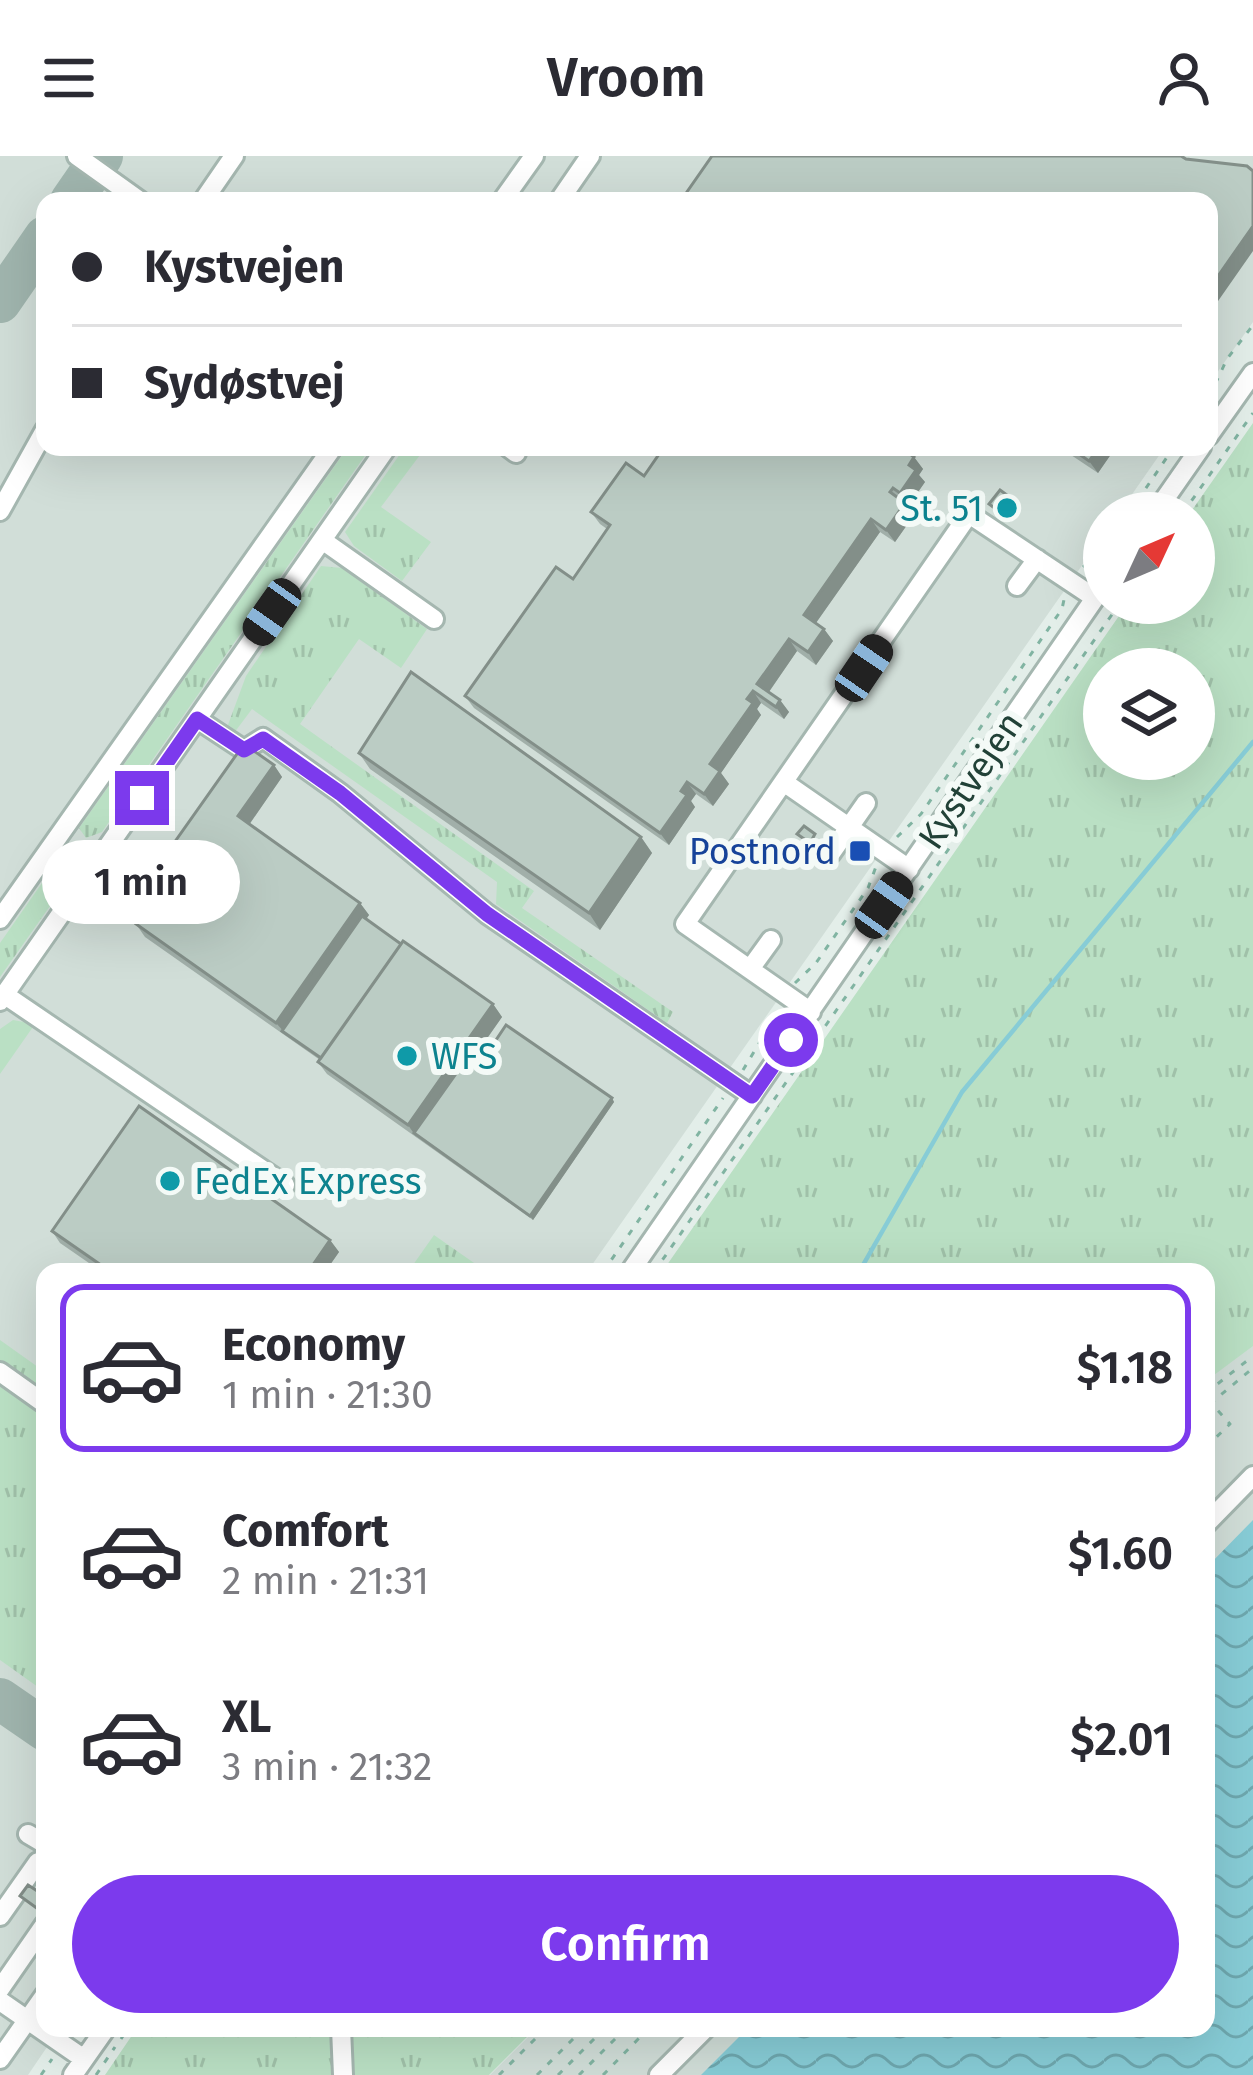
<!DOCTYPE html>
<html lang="en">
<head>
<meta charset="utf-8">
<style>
	:root { --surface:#fff; --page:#f2f2f3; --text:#2b2b33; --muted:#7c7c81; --line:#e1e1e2; --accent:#7c3aed }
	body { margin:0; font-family:"Fira Sans",sans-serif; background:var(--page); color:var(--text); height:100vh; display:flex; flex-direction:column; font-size:45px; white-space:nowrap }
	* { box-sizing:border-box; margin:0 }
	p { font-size:39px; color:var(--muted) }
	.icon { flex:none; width:66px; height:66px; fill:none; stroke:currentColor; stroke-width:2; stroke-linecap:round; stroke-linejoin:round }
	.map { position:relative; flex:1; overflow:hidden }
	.drawer { position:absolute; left:36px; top:1107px; width:1179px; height:774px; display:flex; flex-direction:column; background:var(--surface); border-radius:24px; box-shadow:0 12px 48px #0002 }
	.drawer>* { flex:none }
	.guide { position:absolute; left:36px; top:36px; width:1182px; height:264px; border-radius:24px; box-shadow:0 12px 48px #0002; display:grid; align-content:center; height:264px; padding:0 36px; background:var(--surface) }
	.needle { width:78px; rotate:46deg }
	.fabs { position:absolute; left:1083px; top:336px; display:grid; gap:24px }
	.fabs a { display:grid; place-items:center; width:132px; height:132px; border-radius:50%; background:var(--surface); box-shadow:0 12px 48px #0002; font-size:60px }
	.end { position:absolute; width:54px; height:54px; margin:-27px; border:15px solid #7c3aed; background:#fff; box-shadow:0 0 0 6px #fff }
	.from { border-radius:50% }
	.bubble { position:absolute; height:84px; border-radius:42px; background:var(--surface); box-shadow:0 12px 48px #0002; font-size:39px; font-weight:600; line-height:84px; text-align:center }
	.car { position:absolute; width:36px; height:72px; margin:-36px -18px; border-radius:15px; box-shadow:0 0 9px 3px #0007; background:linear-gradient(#222 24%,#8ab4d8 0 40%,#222 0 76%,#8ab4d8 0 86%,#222 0) }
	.guide b { display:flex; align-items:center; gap:42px; height:114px; font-size:45px }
	.guide b+b { border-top:3px solid var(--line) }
	.guide i { width:30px; height:30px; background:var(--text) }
	ul { padding:21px 0 0; list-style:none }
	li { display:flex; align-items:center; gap:36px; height:168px; margin:0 24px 18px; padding:0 12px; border:6px solid transparent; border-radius:24px }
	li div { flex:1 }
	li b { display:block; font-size:45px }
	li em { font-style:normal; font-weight:600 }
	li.on { border-color:var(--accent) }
	li>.icon { width:108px; height:108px; stroke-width:1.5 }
	.cta { display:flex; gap:24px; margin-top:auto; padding:24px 36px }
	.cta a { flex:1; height:138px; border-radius:72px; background:var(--accent); color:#fff; font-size:48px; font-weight:600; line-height:138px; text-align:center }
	header { display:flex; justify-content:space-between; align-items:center; height:156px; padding:0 36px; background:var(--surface); font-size:54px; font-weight:600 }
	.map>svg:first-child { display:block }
	.built { fill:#d1ded8 }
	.grass { fill:url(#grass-tufts); fill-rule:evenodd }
	.water { fill:url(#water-waves) }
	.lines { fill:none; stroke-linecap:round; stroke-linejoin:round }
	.stream { stroke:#87ccd6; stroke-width:4.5 }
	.taxiway { stroke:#a0b5ae; stroke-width:42 }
	.minor-casing { stroke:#a5b7b0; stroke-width:24 }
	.path { stroke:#81b4a2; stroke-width:3; stroke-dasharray:6 9; stroke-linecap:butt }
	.minor { stroke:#fff; stroke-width:18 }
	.wall { fill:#a1afa9 }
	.shaded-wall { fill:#838f89 }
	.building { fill:#bbccc4; stroke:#838f89; stroke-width:3 }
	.route { stroke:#7c3aed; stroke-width:15 }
	.culture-dot { fill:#0f9aa8; stroke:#f4faf7; stroke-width:4.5 }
	.transit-dot { fill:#1a4fb4; stroke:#f4faf7; stroke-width:4.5 }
	.labels { text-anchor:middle; stroke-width:12; stroke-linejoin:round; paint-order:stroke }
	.culture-label { font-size:36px; fill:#0d838f; stroke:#f4faf7; text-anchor:start }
	.street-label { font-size:36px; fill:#214137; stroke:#f4faf7 }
	.transit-label { font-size:36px; fill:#164399; stroke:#f4faf7; text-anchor:end }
</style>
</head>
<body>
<header><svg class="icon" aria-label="menu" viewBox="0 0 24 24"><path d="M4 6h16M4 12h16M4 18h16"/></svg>Vroom<svg class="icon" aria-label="person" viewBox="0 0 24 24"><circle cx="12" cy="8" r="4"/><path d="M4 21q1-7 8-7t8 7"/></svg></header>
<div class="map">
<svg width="1253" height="1919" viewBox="0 0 1253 1919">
	<defs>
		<pattern id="grass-tufts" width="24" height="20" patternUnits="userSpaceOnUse" patternTransform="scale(3)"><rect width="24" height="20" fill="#bae0c4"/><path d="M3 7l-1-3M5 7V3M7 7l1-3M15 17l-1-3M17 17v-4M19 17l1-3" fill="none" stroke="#a0c1a9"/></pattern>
		<pattern id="water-waves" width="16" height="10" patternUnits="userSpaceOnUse" patternTransform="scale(3)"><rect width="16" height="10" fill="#87ccd6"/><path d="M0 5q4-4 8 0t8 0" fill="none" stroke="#6ea7ae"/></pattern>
	</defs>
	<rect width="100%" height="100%" fill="#e3eee9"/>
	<path class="built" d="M0 0H1253V166L1209 228V45H45V291H1165L1119 357H1104V378L587 1116H45V1872H60L28 1919H0Z
		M1253 1089V1367L1206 1414V1174Z
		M537 1872H749L702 1919H490Z"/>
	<path class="grass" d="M1253 267V1190L1206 1225V1116H662L1128 447H1194V357H1190ZM1104 513H1194V603H1104Z
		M348 291H371L102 676 86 682 79 672Z
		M405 291H426L381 351 431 386 402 425 354 390 345 376Z
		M321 410 342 412 427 473 401 512 359 483 300 568 534 735 522 752 673 856 667 867 496 748 497 726 252 553 231 581 225 577 246 520Z
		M68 696 73 701 74 716 0 821V787L63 697Z
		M13 864 35 868 0 918V873Z
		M434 1079 487 1116H408Z
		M0 1184 45 1216V1243L0 1212Z
		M0 1223 45 1255V1536L0 1504Z
		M137 1872H536L489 1919H105Z"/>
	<path class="water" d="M1253 1364V1919H701L748 1872H1206V1412Z"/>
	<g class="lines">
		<path class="stream" d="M859 1116 962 936 1253 586"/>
		<path class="taxiway" d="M71 45 102 0
			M0 146 45 81
			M0 1543 45 1574"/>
		<g class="minor-casing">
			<path id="minor" d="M77 0 140 45
				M203 45 234 0
				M502 45 534 0
				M559 45 590 0
				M1209 279 1253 217
				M508 291 516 297
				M0 355 45 274
				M1155 357 1201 291
				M322 384 434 463
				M1017 430 1037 403
				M197 563 244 594 263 582 340 637 487 758 752 940
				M785 627 909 713
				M831 697 866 647
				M166 740 172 730 157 719 173 697
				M0 763 333 291
				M750 813 771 784
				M5 839 285 1029
				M0 845 387 291
				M811 856 685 768 969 358 1095 442
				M630 1116 1104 429
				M0 1216 45 1248
				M1206 1368 1253 1320
				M28 1678 45 1688
				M0 1760 38 1706 45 1711
				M0 1833 45 1768
				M0 1845 84 1903
				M341 1872 343 1919
				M0 1903 45 1839
				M73 1919 106 1872
				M659 1919 706 1872"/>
		</g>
		<path class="path" d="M1209 241 1227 203 1253 169
			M1129 357 1174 291
			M1183 357 1253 257
			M1083 411 1104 392
			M897 681 921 658 1062 453 1065 439
			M795 827 816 807 868 732 877 708
			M743 914 778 856
			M603 1116 723 942
			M654 1116 1120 447
			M1206 1237 1253 1200
			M1206 1291 1230 1268 1211 1247 1253 1212
			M121 1883 128 1872
			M41 1919 52 1903
			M96 1919 115 1891
			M499 1919 546 1872
			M537 1919 584 1872
			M558 1919 605 1872
			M579 1919 626 1872
			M603 1919 649 1872"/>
		<use href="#minor" class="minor"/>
	</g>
	<path class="wall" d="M1065 291H1116L1098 317 1068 297Z
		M914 301 923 313 919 319 925 326 909 349 902 344 914 359 895 386 880 376 816 467 824 473 833 485 816 509 797 495 769 536 780 544 789 556 784 563 761 547 757 553 761 559 721 617 729 628 713 650 696 638 691 645 695 651 669 689 474 552 465 540 573 423 607 373 600 368 591 356 644 320Z
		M359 597 641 681 652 697 600 774 370 613Z
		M274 609 282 621 249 669 360 747 369 759 366 763 493 848 502 861 484 887 490 893 612 942 614 946 533 1064 327 918 318 906 320 904 145 781 136 768 168 724 157 711Z
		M52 1075 330 1084 339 1096 325 1116H102L60 1087Z"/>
	<path class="shaded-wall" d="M1253 70V95L1209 158V133Z
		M1099 291H1116L1098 317 1089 305Z
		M914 301 923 313 919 319 925 326 909 349 900 337 909 309Z
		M905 347 914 359 895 386 886 374Z
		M1018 347 1021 351 1010 366 1008 362Z
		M871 363 880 376 813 471 804 459Z
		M824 473 833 485 816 509 808 496Z
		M789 483 797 495 766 540 757 528Z
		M753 535 761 547 757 553 761 559 721 617 729 628 713 650 704 638 710 608Z
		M780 544 789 556 784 563 776 551Z
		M274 609 282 621 246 673 238 660Z
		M687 626 696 638 691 645 695 651 669 689 660 677Z
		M641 681 652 697 600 774 589 757Z
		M360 747 369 759 286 878 276 867Z
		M493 848 502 861 418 980 414 977 417 982 408 969Z
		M612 942 614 946 533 1064 530 1060Z
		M330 1084 339 1096 325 1116H308Z"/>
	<path class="building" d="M712 0H1181L1186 3 1247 10 1253 15V70L1209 133V45H684L682 43Z
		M664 291H901L914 301 909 309 916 314 900 337 893 332 890 336 905 347 886 374 871 363 804 459 824 473 808 496 789 483 757 528 780 544 776 551 753 535 747 543 753 547 710 608 720 615 704 638 687 626 681 635 687 639 660 677 465 540 556 411 573 423 610 369 591 356 626 307 644 320Z
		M1069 291H1099L1089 305Z
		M1000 334 1018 347 1008 362 989 348Z
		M411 516 641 681 589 757 359 597Z
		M244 588 274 609 238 660 360 747 276 867 136 768 171 720 157 711Z
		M804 670 815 678 810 687 797 678Z
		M362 760 401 788 321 902 282 875Z
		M403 785 493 848 408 969 318 906Z
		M506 869 612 942 530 1060 414 977 480 884 490 893Z
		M139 950 330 1084 308 1116H111L52 1075Z
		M28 1729 45 1740 38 1753 20 1740Z"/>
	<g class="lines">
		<path class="route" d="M142 642 197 563 244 594 263 583 340 637 487 758 752 940 791 884"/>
	</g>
	<g class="culture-dot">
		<circle cx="1007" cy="352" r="12"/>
		<circle cx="407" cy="900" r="12"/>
		<circle cx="170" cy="1025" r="12"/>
	</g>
	<rect class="transit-dot" x="848" y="683" width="24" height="24" rx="6"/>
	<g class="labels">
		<g class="culture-label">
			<text x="983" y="365" text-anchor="end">St. 51</text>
			<text x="431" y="913">WFS</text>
			<text x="194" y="1038">FedEx Express</text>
		</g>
		<g class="street-label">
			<text transform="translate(970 624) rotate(-56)" y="13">Kystvejen</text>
		</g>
		<g class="transit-label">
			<text x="836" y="708">Postnord</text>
		</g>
	</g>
</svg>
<div class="fabs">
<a><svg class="needle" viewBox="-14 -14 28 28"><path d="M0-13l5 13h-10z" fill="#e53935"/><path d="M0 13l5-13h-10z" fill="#7c7c81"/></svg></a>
<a><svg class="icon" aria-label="layers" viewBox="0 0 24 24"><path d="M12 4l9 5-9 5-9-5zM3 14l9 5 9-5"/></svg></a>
</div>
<i class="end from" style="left:791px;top:884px"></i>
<i class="end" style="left:142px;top:642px"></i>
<div class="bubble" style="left:42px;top:684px;width:198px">1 min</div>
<i class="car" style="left:272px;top:456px;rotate:215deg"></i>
<i class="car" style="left:864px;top:512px;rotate:34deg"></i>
<i class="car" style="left:884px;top:749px;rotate:35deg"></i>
<div class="guide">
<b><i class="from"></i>Kystvejen</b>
<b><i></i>Sydøstvej</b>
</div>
<section class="drawer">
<ul>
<li class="on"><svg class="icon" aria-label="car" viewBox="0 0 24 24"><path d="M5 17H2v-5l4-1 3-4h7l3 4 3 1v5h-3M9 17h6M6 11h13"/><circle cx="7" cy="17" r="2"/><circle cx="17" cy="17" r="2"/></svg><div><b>Economy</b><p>1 min · 21:30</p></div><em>$1.18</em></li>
<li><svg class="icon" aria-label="car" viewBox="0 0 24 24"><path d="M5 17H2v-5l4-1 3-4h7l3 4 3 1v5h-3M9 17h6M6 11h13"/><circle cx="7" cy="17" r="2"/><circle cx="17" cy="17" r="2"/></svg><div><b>Comfort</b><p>2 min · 21:31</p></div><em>$1.60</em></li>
<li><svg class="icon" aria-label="car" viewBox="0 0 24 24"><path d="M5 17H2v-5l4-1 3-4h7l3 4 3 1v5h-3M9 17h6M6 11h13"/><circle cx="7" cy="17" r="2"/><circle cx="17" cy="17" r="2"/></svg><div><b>XL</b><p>3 min · 21:32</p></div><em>$2.01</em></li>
</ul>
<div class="cta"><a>Confirm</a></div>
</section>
</div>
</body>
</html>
